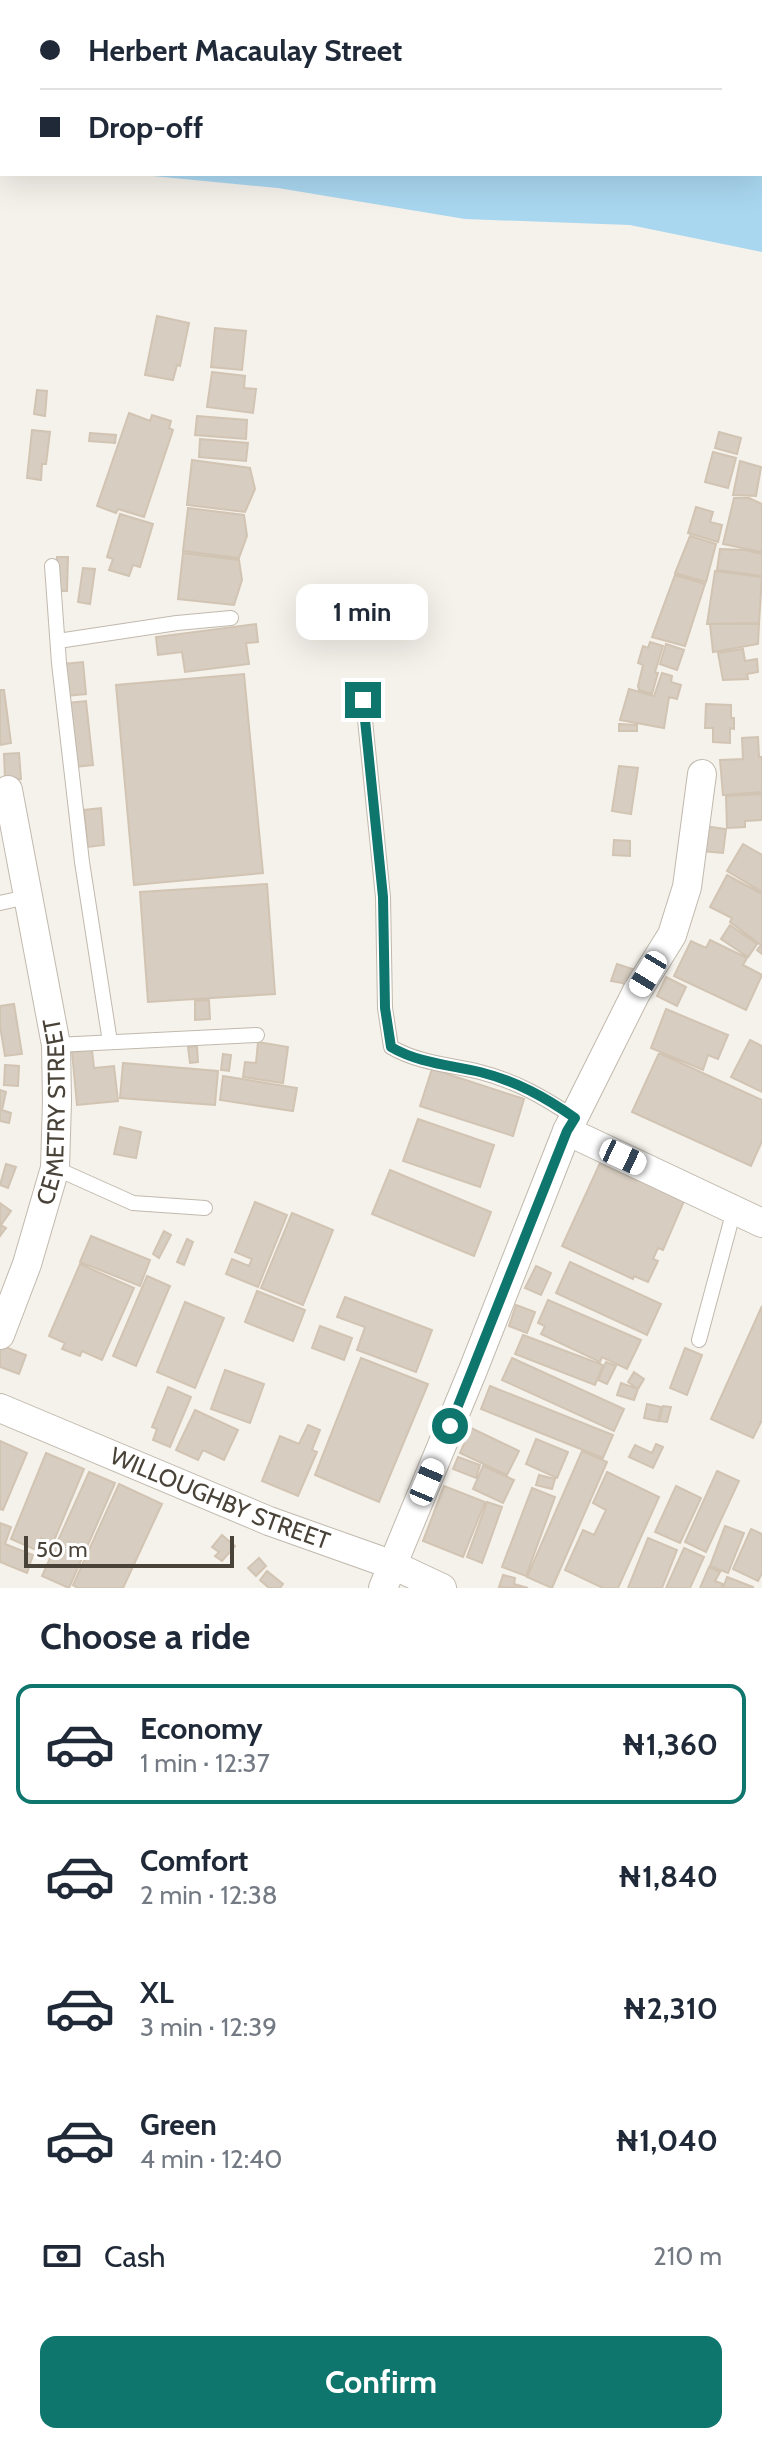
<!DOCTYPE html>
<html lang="en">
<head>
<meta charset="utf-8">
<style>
	:root { --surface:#fff; --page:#f2f2f3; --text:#1f2937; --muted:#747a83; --line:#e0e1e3; --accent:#0f766e }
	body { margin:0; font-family:Cabin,sans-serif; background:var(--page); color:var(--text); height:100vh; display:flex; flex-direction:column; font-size:30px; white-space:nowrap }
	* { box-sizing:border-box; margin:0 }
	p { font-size:26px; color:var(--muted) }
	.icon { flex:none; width:44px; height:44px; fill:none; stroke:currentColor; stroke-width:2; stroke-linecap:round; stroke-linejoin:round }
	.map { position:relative; height:1588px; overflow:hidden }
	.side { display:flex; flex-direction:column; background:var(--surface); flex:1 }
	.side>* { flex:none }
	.hud { position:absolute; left:0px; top:0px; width:762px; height:176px; box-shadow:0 8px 32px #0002; display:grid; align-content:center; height:176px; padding:0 40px; background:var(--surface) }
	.scale { position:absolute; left:24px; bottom:20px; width:210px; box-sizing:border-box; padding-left:8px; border:4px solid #494238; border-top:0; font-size:22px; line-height:28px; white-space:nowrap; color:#494238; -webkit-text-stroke:6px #fff; paint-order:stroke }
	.end { position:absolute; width:36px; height:36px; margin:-18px; border:10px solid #0f766e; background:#fff; box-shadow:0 0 0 4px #fff }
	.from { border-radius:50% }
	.bubble { position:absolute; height:56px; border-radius:16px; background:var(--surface); box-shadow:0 8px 32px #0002; font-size:26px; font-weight:700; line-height:56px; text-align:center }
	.car { position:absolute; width:24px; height:48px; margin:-24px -12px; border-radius:10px; box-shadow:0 0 6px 2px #0007; background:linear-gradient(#fff 24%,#345 0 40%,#fff 0 76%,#345 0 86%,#fff 0) }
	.hud b { display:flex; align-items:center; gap:28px; height:76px; font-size:30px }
	.hud b+b { border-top:2px solid var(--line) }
	.hud i { width:20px; height:20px; background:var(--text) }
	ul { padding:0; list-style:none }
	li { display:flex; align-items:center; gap:24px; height:120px; margin:0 16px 12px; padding:0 24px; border:4px solid transparent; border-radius:16px }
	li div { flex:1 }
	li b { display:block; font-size:30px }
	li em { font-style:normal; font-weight:700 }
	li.on { border-color:var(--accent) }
	li>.icon { width:72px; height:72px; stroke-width:1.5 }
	h2 { padding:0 40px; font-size:36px; line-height:96px }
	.pay { display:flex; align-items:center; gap:20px; height:88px; padding:0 40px; font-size:30px }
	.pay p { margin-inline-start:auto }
	.button { display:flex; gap:16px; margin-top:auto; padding:16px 40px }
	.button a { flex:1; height:92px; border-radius:16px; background:var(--accent); color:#fff; font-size:32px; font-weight:700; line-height:92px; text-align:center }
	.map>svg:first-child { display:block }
	.water { fill:#a9d7f0 }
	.building { fill:#d7cdc0; stroke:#d2c4b3; stroke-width:2 }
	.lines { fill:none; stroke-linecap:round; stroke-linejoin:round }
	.service-casing { stroke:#c1b9ad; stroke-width:16 }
	.minor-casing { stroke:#c1b9ad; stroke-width:30 }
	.service { stroke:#fff; stroke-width:14 }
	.minor { stroke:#fff; stroke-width:28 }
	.route { stroke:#0f766e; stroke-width:10 }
	.labels { text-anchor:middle; stroke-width:7; stroke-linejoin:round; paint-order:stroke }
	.street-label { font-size:24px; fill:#494238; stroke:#fff }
</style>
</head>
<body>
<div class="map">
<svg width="762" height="1588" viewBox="0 0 762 1588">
	<rect width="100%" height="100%" fill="#f5f1eb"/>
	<path class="water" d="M0 0H762V252L630 225 465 219 278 188 132 174H760V2H2L0 173Z"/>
	<path class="building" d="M157 316 189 323 180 366 177 365 173 380 145 375Z
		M215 328 246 331 242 370 211 367Z
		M212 372 245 376 244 388 256 389 253 413 207 407Z
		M37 390 47 391 45 416 34 414Z
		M129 413 150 421 152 415 171 421 169 428 173 430 144 517 118 509 116 513 97 506Z
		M197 416 247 420 246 439 195 435Z
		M32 430 50 432 46 464H42L41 480 27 478Z
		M719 432 741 438 737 454 715 448Z
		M90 433 116 435 115 443 89 441Z
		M200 439 248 443 246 461 199 457Z
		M713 452 736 458 728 488 705 482Z
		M192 460 250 468 255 489 245 512 187 505Z
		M740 461 761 467 756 496 733 495Z
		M734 498H749L762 504V552L723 544Z
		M696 507 713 512 710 522 722 525 718 542 688 533Z
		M188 508 244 515 247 536 239 558 183 551Z
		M120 514 153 524 140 567 133 565 129 576 109 570 113 559 107 557Z
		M690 536 716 544 706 582 675 573Z
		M720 549 745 550 762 554V576L717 570Z
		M183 553 239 560 242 580 234 605 178 599Z
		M57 557H68L67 591H57Z
		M83 568 95 569 90 604 78 602Z
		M715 571 762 577 759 623 707 624Z
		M675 575 705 584 685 646 652 637Z
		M256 624 258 642 246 643 249 664 185 672 182 652 158 655 156 637Z
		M710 624H759L758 644 713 652Z
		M650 642 663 646 655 672 658 673 652 694 639 690 638 686 643 665 638 663 643 646 648 648Z
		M666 644 684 650 677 670 660 664Z
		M743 649 745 661 757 659 758 672 747 674 748 679 723 680 718 653Z
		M83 662 86 694 66 696 63 664Z
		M662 673 672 676 671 682 681 685 677 699 669 697 664 728 620 720 629 689 654 696Z
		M244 674 263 873 134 885 116 685Z
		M0 690H4L11 743 0 745Z
		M86 701 93 765 75 767 68 703Z
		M706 704 731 705V718H734V729L730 728V743L713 742V728H705Z
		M619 724 637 725V731H619Z
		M758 737 759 757H762V792L723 795 720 760 743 759 742 738Z
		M19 753 21 779 5 780 4 754Z
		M619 766 638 768 631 814 612 811Z
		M762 794V820L745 821V827L727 828 726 796Z
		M101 808 104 845 88 847 84 810Z
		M704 826 726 829 723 853 702 851Z
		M614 840 630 841V856L613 855Z
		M743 844 762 855V892L727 871Z
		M727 875 762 894V954L757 950 761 945 730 922 732 918 710 907Z
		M267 884 275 994 148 1002 140 892Z
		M730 925 757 944 748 957 721 939Z
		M710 940 747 958 743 965 762 975 746 1010 674 976 691 941 706 948Z
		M617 964 638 971 632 989 622 983 611 981Z
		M666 977 686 987 677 1006 657 996Z
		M209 1000 210 1019 195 1020V1001Z
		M14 1004 22 1054 5 1056 0 1026V1006Z
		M666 1009 728 1035 718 1059 708 1055 703 1070 651 1048Z
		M750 1040 762 1046V1092L731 1077Z
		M258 1042 288 1047 283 1083 243 1077 245 1062 256 1063Z
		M197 1046 198 1062 190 1063 188 1047Z
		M92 1050 94 1068 114 1066 118 1101 77 1105 72 1052Z
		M659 1053 762 1100V1141L751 1166 632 1112Z
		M223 1054 231 1055 229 1071 221 1070Z
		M123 1063 218 1071 215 1105 120 1098Z
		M5 1065 19 1066 18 1086 4 1085Z
		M432 1069 524 1099 513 1136 420 1106Z
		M223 1076 297 1088 293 1111 220 1100Z
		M0 1090 6 1092 2 1110 11 1113 9 1123 0 1121Z
		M418 1119 494 1145 480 1187 403 1161Z
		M120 1127 141 1132 136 1158 114 1154Z
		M600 1163 684 1201 663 1250 658 1248 653 1259 658 1261 648 1282 634 1276 633 1279 562 1246Z
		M6 1164 16 1167 8 1188 0 1185Z
		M390 1170 491 1212 474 1256 372 1214Z
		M255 1202 287 1215 258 1287 226 1274 232 1259 249 1266 252 1259 235 1252Z
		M0 1203 11 1211 1 1225 6 1228 0 1236Z
		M292 1213 333 1230 303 1305 261 1288Z
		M164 1231 171 1235 159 1258 153 1254Z
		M91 1236 150 1260 140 1286 80 1262Z
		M187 1239 193 1242 184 1265 177 1262Z
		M570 1262 661 1304 647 1335 556 1293Z
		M80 1264 134 1288 102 1360 82 1351 80 1356 62 1349 65 1343 49 1336Z
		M536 1266 551 1273 541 1295 525 1288Z
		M147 1276 170 1286 136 1366 113 1356Z
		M257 1291 305 1310 293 1341 245 1322Z
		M345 1297 432 1330 416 1372 357 1350 365 1327 337 1317Z
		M548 1300 641 1340 627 1369 602 1357 600 1362 541 1334 545 1326 538 1323Z
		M185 1302 224 1318 195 1388 157 1372Z
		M516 1305 535 1312 527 1333 509 1326Z
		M762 1306V1420L753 1438 711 1419Z
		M320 1326 352 1338 344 1360 312 1348Z
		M523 1335 603 1365 595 1385 515 1354Z
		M0 1345 26 1355 19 1374 0 1367Z
		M685 1348 702 1355 687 1395 670 1388Z
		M361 1358 428 1384 379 1502 315 1475Z
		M512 1358 624 1409 614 1431 502 1380Z
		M606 1362 616 1366 607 1384 598 1380Z
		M225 1370 264 1384 250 1423 211 1409Z
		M634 1372 644 1379 638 1389 628 1382Z
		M621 1383 638 1389 634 1400 617 1395Z
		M490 1386 613 1435 603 1458 481 1409Z
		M168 1387 191 1397 170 1447 153 1440 157 1429 152 1427Z
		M647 1404 661 1407 658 1421 644 1418Z
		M663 1406 671 1407 667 1422 659 1421Z
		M195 1410 238 1430 224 1460 203 1450 198 1460 176 1450Z
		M308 1425 320 1430 312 1450 317 1452 298 1496 262 1481 280 1436 299 1444Z
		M471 1428 519 1451 507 1475 460 1453Z
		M536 1439 568 1452 557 1478 526 1464Z
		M0 1441 27 1453 3 1510 0 1509Z
		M656 1444 663 1447 653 1468 629 1457 635 1445 652 1453Z
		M582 1451 607 1462 552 1588 527 1577Z
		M46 1453 84 1469 53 1543 41 1538 36 1550 11 1539Z
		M458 1457 480 1465 476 1478 453 1469Z
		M483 1466 514 1480 503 1503 473 1489Z
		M717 1471 739 1481 706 1552 685 1542Z
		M89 1472 115 1483 69 1588 42 1576Z
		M607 1472 659 1497 618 1588H603L565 1570 583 1530 594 1535 606 1510 593 1503Z
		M539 1475 555 1479 552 1489 536 1485Z
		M119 1484 162 1504 123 1588H78L73 1585Z
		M444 1486 485 1502 463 1557 423 1541Z
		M676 1486 701 1498 680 1543 655 1532Z
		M532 1488 555 1497 526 1576 502 1567Z
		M487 1502 502 1507 482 1563 467 1557Z
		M0 1523 11 1527 5 1544 33 1555 27 1573 0 1562Z
		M725 1526 744 1533 728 1573 710 1566Z
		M751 1529 762 1534V1573L758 1581 733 1569Z
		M222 1535 235 1546 222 1561 215 1556 219 1552 212 1547Z
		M648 1538 677 1550 662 1588H628Z
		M684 1548 704 1557 690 1588H666Z
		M259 1558 266 1566 256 1576 248 1568Z
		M709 1567 720 1572 715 1581 723 1584 721 1588H700Z
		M267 1571 283 1584 280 1588H269L260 1580Z
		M503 1575 515 1578 514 1584 528 1588 499 1587Z
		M727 1577 753 1587V1588H723Z"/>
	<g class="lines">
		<g class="service-casing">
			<path id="service" d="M52 566 59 663 82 862 110 1042
				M58 641 177 623 231 618
				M363 700 383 897 385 1008 391 1047C418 1063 451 1065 480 1072 516 1081 545 1098 575 1118
				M0 903 27 897
				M56 1045 257 1035
				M55 1168 133 1203 205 1208
				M699 1340 734 1210"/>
		</g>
		<g class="minor-casing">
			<g id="minor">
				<path d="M567 1131 762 1223"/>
				<path id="s1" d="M0 1335 27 1264 55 1168 57 1101 56 1045 8 790"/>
				<path id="s2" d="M0 1408 269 1521 393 1565 442 1588"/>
				<path d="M383 1588 473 1370 567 1131 636 993 672 935 687 887 702 774"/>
			</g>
		</g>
		<use href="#service" class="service"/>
		<use href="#minor" class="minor"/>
	</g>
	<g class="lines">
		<path class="route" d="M363 700 383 897 385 1008 391 1047C418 1063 450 1065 480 1072 516 1081 545 1097 575 1118L567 1131 450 1426"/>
	</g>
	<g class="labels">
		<g class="street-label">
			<text dy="8" stroke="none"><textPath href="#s1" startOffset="232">CEMETRY STREET</textPath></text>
			<text dy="8" stroke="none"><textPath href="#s2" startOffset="238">WILLOUGHBY STREET</textPath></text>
		</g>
	</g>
</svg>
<div class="scale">50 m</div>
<i class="end from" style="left:450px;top:1426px"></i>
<i class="end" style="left:363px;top:700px"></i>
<div class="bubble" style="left:296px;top:584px;width:132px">1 min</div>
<i class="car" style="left:648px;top:974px;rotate:211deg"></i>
<i class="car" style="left:623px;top:1157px;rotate:115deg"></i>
<i class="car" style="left:427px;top:1482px;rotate:23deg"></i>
<div class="hud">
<b><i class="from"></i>Herbert Macaulay Street</b>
<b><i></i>Drop-off</b>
</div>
</div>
<section class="side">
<h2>Choose a ride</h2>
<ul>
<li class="on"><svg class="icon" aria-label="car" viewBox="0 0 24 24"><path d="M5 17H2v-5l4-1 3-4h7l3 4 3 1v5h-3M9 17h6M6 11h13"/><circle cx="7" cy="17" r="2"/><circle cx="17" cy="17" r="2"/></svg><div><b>Economy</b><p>1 min · 12:37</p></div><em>₦1,360</em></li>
<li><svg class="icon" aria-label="car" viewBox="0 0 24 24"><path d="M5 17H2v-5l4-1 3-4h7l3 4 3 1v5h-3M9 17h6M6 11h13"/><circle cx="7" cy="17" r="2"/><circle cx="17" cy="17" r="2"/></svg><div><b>Comfort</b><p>2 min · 12:38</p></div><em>₦1,840</em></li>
<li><svg class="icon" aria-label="car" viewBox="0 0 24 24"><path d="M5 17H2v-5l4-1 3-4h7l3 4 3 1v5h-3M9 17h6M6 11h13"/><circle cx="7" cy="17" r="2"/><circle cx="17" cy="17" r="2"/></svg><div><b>XL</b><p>3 min · 12:39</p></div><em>₦2,310</em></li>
<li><svg class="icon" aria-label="car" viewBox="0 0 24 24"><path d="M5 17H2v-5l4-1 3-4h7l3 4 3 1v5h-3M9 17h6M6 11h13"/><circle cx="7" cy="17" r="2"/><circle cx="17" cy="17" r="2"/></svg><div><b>Green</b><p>4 min · 12:40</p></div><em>₦1,040</em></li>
</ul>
<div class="pay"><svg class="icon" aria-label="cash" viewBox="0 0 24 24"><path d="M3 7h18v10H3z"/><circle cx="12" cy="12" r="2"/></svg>Cash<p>210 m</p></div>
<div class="button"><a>Confirm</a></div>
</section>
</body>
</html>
